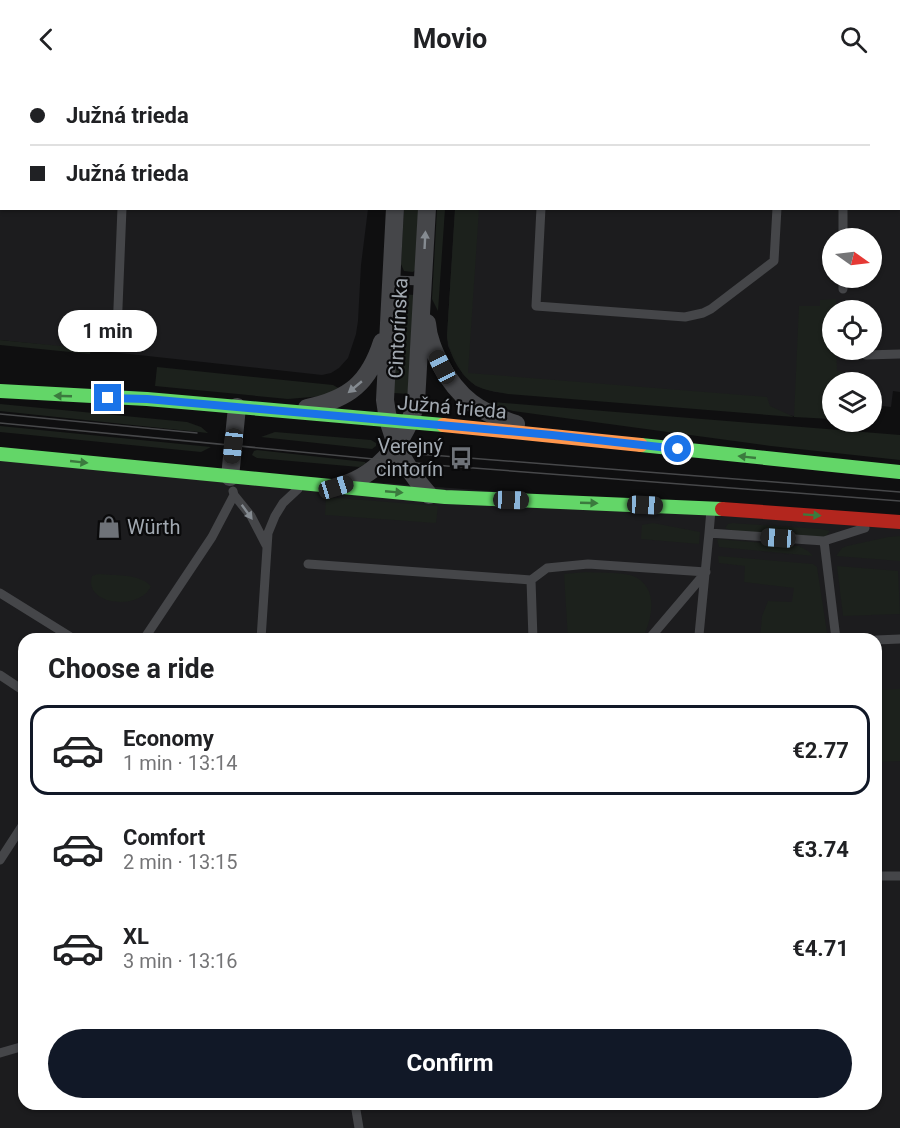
<!DOCTYPE html>
<html lang="en">
<head>
<meta charset="utf-8">
<style>
	:root { --surface:#fff; --page:#f6f6f6; --text:#202124; --muted:#757577; --line:#e0e0e0; --accent:#111827 }
	body { margin:0; font-family:Roboto,sans-serif; background:var(--page); color:var(--text); height:100vh; display:flex; flex-direction:column; font-size:22px; white-space:nowrap }
	* { box-sizing:border-box; margin:0 }
	p { font-size:20px; color:var(--muted) }
	.icon { flex:none; width:33px; height:33px; fill:none; stroke:currentColor; stroke-width:2; stroke-linecap:round; stroke-linejoin:round }
	.map { position:relative; flex:1; overflow:hidden }
	.drawer { position:absolute; left:18px; top:555px; width:864px; height:477px; display:flex; flex-direction:column; background:var(--surface); border-radius:18px; box-shadow:0 2px 4px #0004 }
	.drawer>* { flex:none }
	.banner { position:absolute; left:0px; top:0px; width:900px; height:132px; box-shadow:0 2px 4px #0004; display:grid; align-content:center; height:132px; padding:0 30px; background:var(--surface) }
	.needle { width:39px; rotate:104deg }
	.tools { position:absolute; left:822px; top:150px; display:grid; gap:12px }
	.tools a { display:grid; place-items:center; width:60px; height:60px; border-radius:50%; background:var(--surface); box-shadow:0 2px 4px #0004; font-size:30px }
	.end { position:absolute; width:27px; height:27px; margin:-14px; border:8px solid #1a73e8; background:#fff; box-shadow:0 0 0 3px #fff }
	.from { border-radius:50% }
	.bubble { position:absolute; height:42px; border-radius:21px; background:var(--surface); box-shadow:0 2px 4px #0004; font-size:20px; font-weight:700; line-height:42px; text-align:center }
	.car { position:absolute; width:18px; height:36px; margin:-18px -9px; border-radius:8px; box-shadow:0 0 4px 2px #0007; background:linear-gradient(#222 24%,#8ab4d8 0 40%,#222 0 76%,#8ab4d8 0 86%,#222 0) }
	.banner b { display:flex; align-items:center; gap:21px; height:57px; font-size:22px }
	.banner b+b { border-top:2px solid var(--line) }
	.banner i { width:15px; height:15px; background:var(--text) }
	ul { padding:0; list-style:none }
	li { display:flex; align-items:center; gap:18px; height:90px; margin:0 12px 9px; padding:0 18px; border:3px solid transparent; border-radius:18px }
	li div { flex:1 }
	li b { display:block; font-size:22px }
	li em { font-style:normal; font-weight:700 }
	li.active { border-color:var(--accent) }
	li>.icon { width:54px; height:54px; stroke-width:1.5 }
	h2 { padding:0 30px; font-size:27px; line-height:72px }
	.cta { display:flex; gap:12px; margin-top:auto; padding:12px 30px }
	.cta a { flex:1; height:69px; border-radius:36px; background:var(--accent); color:#fff; font-size:24px; font-weight:700; line-height:69px; text-align:center }
	header { display:flex; justify-content:space-between; align-items:center; height:78px; padding:0 30px; background:var(--surface); font-size:27px; font-weight:700 }
	.map>svg:first-child { display:block }
	.built { fill:#1c1c1e; fill-rule:evenodd }
	.green { fill:#1c211c }
	.lines { fill:none; stroke-linecap:round; stroke-linejoin:round }
	.lane { stroke:#454649; stroke-width:9 }
	.street { stroke:#454649; stroke-width:18 }
	.fast { stroke:#63d668; stroke-width:14 }
	.slow { stroke:#ff974d; stroke-width:14 }
	.jam { stroke:#b3261e; stroke-width:14 }
	.tram { stroke:#47484a; stroke-width:1.5 }
	.oneway { fill:#858b91 }
	.oneway2 { fill:#3b7a3e }
	.route { stroke:#1a73e8; stroke-width:8 }
	.labels { text-anchor:middle; stroke-width:4.5; stroke-linejoin:round; paint-order:stroke }
	.street-label { font-size:20px; fill:#a1a8b0; stroke:#0a0a0b }
	.poi-label { font-size:20px; fill:#a1a8b0; stroke:#0a0a0b; text-anchor:end }
</style>
</head>
<body>
<header><svg class="icon" aria-label="back" viewBox="0 0 24 24"><path d="M15 5l-7 7 7 7"/></svg>Movio<svg class="icon" aria-label="search" viewBox="0 0 24 24"><circle cx="10" cy="10" r="6"/><path d="M15 15l6 6"/></svg></header>
<div class="map">
<svg width="900" height="1050" viewBox="0 0 900 1050">
	<rect width="100%" height="100%" fill="#0f0f10"/>
	<path class="built" d="M0 0H377L2 2V130L368 131 361 187 358 243 356 256 348 280 339 290 331 295 322 297 0 262Z
		M464 0H900V314L893 313 891 329 872 327V304H832V341L495 314 476 308 463 296 454 281 448 268 447 258 455 131 898 130V2L464 1ZM832 160H872V200H832ZM832 232H872V272H832Z
		M0 376 900 444V1050H0ZM24 561H876V1026H24Z"/>
	<path class="green" d="M404 131H420L416 191 413 194 404 193 401 186Z
		M437 131H445L438 233 432 221Z
		M455 131H479L468 295 767 319 770 328 794 339 799 228H820V222L836 221V232H832V272H836L837 293 843 294 842 304H832V341L794 339 508 316C498 314 485 313 475 307 460 297 449 276 447 258Z
		M399 216 415 217 409 316 393 315Z
		M0 262 91 271 90 276 0 267Z
		M157 289 333 307 340 311 323 318 288 321 155 308Z
		M493 324 900 357V382L771 368 513 333 489 326Z
		M0 326 187 344 201 349 208 355 0 333Z
		M0 348 211 369 201 374 0 354Z
		M275 354 371 362 376 365V368L372 371 261 359Z
		M257 372 365 384 366 386 359 389 257 380 252 377 254 373Z
		M326 419 438 428 436 445 325 437Z
		M653 445 700 454 699 466 641 461 642 447Z
		M732 445 821 451 830 453 825 459 734 453 725 450 728 446Z
		M900 458V483L836 478 842 470 847 468 888 459Z
		M717 461 799 468 808 473 813 478 719 469Z
		M718 478 813 486 817 489 828 561H760L762 538 768 523 792 524 794 510 744 504 745 488 719 485Z
		M837 488 898 493 900 536 843 538Z
		M586 494C598 495 622 494 633 498 660 509 652 542 642 561H568L564 496Z
		M98 496C116 498 138 495 151 508 141 533 83 528 92 498Z
		M900 611V683L876 684V612Z"/>
	<g class="lines">
		<path class="lane" d="M702 0 713 2
			M164 2V0
			M549 2V0
			M781 2V0
			M849 2V0
			M898 43H900
			M0 88H2
			M541 130 536 228 685 239 703 235 711 231 774 183 777 130
			M843 160V130
			M392 202 423 203
			M843 211V200
			M117 254 122 130
			M866 277 900 276
			M233 413 234 417 251 438 266 467
			M711 432 709 455 824 463 836 561
			M824 463 865 450
			M308 486 531 502 547 490 588 486 706 494 649 561
			M531 502 533 561
			M0 515 74 561
			M144 561 212 459 234 417
			M261 561 268 455 275 438 283 425 298 411
			M700 561 699 557 709 455
			M876 562 900 561
			M0 597 24 613
			M0 782 24 745
			M876 798H900
			M0 975 24 968
			M355 1026 359 1050"/>
		<path class="street" d="M402 2V0
			M434 2V0
			M395 130 385 322C389 359 404 389 429 417
			M427 245C428 260 434 273 440 286 459 321 479 334 516 346
			M307 330C349 321 369 305 382 264
			M230 399 237 329
			M343 407C380 395 407 361 416 324L427 130"/>
		<path class="fast" d="M0 313 147 321 443 347
			M641 367 900 394
			M0 376 445 419 722 431"/>
		<path class="slow" d="M443 347 641 367"/>
		<path class="jam" d="M722 431 900 444"/>
		<path class="tram" d="M0 336 197 355
			M0 345 447 388 900 423
			M418 376 900 414"/>
	</g>
	<defs><path id="oneway-solid" d="M-6-.8H1V-3.2L6.5 0L1 3.2V.8H-6Z" transform="scale(1.5)"/></defs>
	<g class="oneway">
		<use href="#oneway-solid" transform="translate(425 162) rotate(-87)"/>
		<use href="#oneway-solid" transform="translate(355 309) rotate(140)"/>
		<use href="#oneway-solid" transform="translate(247 434) rotate(54)"/>
	</g>
	<g class="oneway2">
		<use href="#oneway-solid" transform="translate(63 318) rotate(-178)"/>
		<use href="#oneway-solid" transform="translate(747 379) rotate(-174)"/>
		<use href="#oneway-solid" transform="translate(79 384) rotate(6)"/>
		<use href="#oneway-solid" transform="translate(394 414) rotate(5)"/>
		<use href="#oneway-solid" transform="translate(589 425) rotate(2)"/>
		<use href="#oneway-solid" transform="translate(812 437) rotate(4)"/>
	</g>
	<g class="lines">
		<path class="route" d="M108 320 147 321 552 357 678 371"/>
	</g>
	<defs>
		<g id="bus-bare" transform="scale(1.8)"><path d="M-5-6H5V4H4V6H2V4H-2V6H-4V4H-5ZM-3.5-4V0h7V-4ZM-3.5 1.2v1.5H-2V1.2ZM2 1.2v1.5H3.5V1.2Z" fill="#6e7278" stroke="#0a0a0b" stroke-width="2.5" paint-order="stroke"/></g>
		<g id="shop-bare" transform="scale(1.8)"><path d="M-5-2.5h2.3a2.7 3.5 0 0 1 5.4 0H5L5.5 6h-11ZM-1.5-2.5h3a1.5 2.3 0 0 0-3 0Z" fill="#6e7278" stroke="#0a0a0b" stroke-width="2.5" paint-order="stroke"/></g>
	</defs>
	<g fill-rule="evenodd">
		<use href="#bus-bare" x="461" y="380"/>
		<use href="#shop-bare" x="109" y="449"/>
	</g>
	<g class="labels">
		<g class="street-label">
			<text transform="translate(398 250) rotate(-87)" y="7">Cintorínska</text>
			<text transform="translate(452 329) rotate(5)" y="7">Južná trieda</text>
		</g>
		<g class="poi-label">
			<text x="443" y="375">Verejný<tspan x="443" dy="23">cintorín</tspan></text>
			<text x="127" y="456" text-anchor="start">Würth</text>
		</g>
	</g>
</svg>
<div class="tools">
<a><svg class="needle" viewBox="-14 -14 28 28"><path d="M0-13l5 13h-10z" fill="#e53935"/><path d="M0 13l5-13h-10z" fill="#757577"/></svg></a>
<a><svg class="icon" aria-label="locate" viewBox="0 0 24 24"><circle cx="12" cy="12" r="6"/><path d="M12 2v4M12 18v4M2 12h4M18 12h4"/></svg></a>
<a><svg class="icon" aria-label="layers" viewBox="0 0 24 24"><path d="M12 4l9 5-9 5-9-5zM3 14l9 5 9-5"/></svg></a>
</div>
<i class="end from" style="left:678px;top:371px"></i>
<i class="end" style="left:108px;top:320px"></i>
<div class="bubble" style="left:58px;top:232px;width:99px">1 min</div>
<i class="car" style="left:442px;top:289px;rotate:333deg"></i>
<i class="car" style="left:233px;top:368px;rotate:186deg"></i>
<i class="car" style="left:336px;top:409px;rotate:73deg"></i>
<i class="car" style="left:511px;top:422px;rotate:92deg"></i>
<i class="car" style="left:645px;top:427px;rotate:93deg"></i>
<i class="car" style="left:778px;top:460px;rotate:274deg"></i>
<div class="banner">
<b><i class="from"></i>Južná trieda</b>
<b><i></i>Južná trieda</b>
</div>
<section class="drawer">
<h2>Choose a ride</h2>
<ul>
<li class="active"><svg class="icon" aria-label="car" viewBox="0 0 24 24"><path d="M5 17H2v-5l4-1 3-4h7l3 4 3 1v5h-3M9 17h6M6 11h13"/><circle cx="7" cy="17" r="2"/><circle cx="17" cy="17" r="2"/></svg><div><b>Economy</b><p>1 min · 13:14</p></div><em>€2.77</em></li>
<li><svg class="icon" aria-label="car" viewBox="0 0 24 24"><path d="M5 17H2v-5l4-1 3-4h7l3 4 3 1v5h-3M9 17h6M6 11h13"/><circle cx="7" cy="17" r="2"/><circle cx="17" cy="17" r="2"/></svg><div><b>Comfort</b><p>2 min · 13:15</p></div><em>€3.74</em></li>
<li><svg class="icon" aria-label="car" viewBox="0 0 24 24"><path d="M5 17H2v-5l4-1 3-4h7l3 4 3 1v5h-3M9 17h6M6 11h13"/><circle cx="7" cy="17" r="2"/><circle cx="17" cy="17" r="2"/></svg><div><b>XL</b><p>3 min · 13:16</p></div><em>€4.71</em></li>
</ul>
<div class="cta"><a>Confirm</a></div>
</section>
</div>
</body>
</html>
